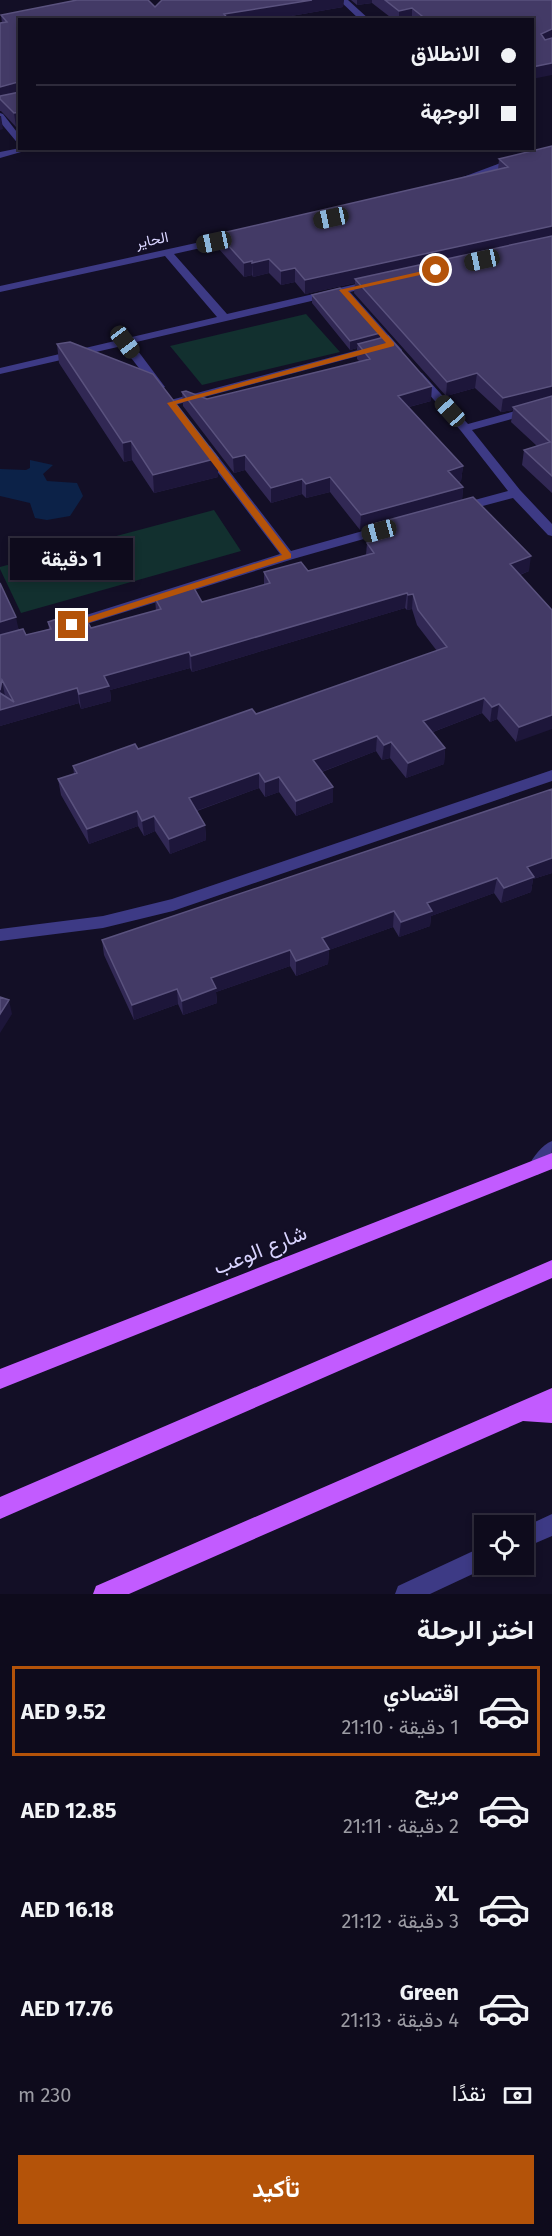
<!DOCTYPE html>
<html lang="ar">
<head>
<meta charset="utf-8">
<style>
	:root { --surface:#0e0b1c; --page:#1c1929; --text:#f1f3f6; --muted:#9b9ba3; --line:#2e2b3b; --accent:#b45309 }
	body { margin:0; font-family:"Fira Sans",Vazirmatn,sans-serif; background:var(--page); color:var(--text); direction:rtl; height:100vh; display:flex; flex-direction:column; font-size:22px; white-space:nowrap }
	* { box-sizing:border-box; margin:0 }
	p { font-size:20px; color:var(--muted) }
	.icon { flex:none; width:33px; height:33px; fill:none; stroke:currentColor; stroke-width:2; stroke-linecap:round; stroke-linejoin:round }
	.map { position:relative; height:1594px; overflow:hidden; direction:ltr }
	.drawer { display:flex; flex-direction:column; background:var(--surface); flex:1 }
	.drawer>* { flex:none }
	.hud { position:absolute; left:18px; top:18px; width:516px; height:132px; border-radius:0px; box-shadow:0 3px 9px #0003,0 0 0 2px var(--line); direction:rtl; display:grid; align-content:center; height:132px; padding:0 18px; background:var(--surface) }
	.controls { position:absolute; left:474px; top:1515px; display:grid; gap:12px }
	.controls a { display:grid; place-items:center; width:60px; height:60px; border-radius:0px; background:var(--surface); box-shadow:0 3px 9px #0003,0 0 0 2px var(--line); font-size:30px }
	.end { position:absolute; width:27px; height:27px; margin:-14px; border:8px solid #b45309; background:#fff; box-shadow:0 0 0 3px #fff }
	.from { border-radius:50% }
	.bubble { position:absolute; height:42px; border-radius:0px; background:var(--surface); box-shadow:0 3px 9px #0003,0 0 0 2px var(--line); font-size:20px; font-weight:700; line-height:42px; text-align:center; direction:rtl }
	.car { position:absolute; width:18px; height:36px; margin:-18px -9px; border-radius:8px; box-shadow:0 0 4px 2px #0007; background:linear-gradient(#222 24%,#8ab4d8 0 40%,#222 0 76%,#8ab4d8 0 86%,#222 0) }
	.hud b { display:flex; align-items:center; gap:21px; height:57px; font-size:22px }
	.hud b+b { border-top:2px solid var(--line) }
	.hud i { width:15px; height:15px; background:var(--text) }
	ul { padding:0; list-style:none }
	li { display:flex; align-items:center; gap:18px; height:90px; margin:0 12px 9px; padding:0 6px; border:3px solid transparent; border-radius:0px }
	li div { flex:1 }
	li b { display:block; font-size:22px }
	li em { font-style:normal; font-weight:700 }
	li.active { border-color:var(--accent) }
	li>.icon { width:54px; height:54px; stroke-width:1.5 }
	h2 { padding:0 18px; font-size:27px; line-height:72px }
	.pay { display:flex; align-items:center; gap:15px; height:66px; padding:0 18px; font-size:22px }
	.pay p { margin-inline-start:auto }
	.cta { display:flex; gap:12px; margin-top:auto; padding:12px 18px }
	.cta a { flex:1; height:69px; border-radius:0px; background:var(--accent); color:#fff; font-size:24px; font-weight:700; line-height:69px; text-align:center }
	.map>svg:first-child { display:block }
	.green { fill:#12302f }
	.water { fill:#0c2248 }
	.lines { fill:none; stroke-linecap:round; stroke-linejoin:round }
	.street { fill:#3d3a85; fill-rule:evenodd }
	.primary { fill:#c25bff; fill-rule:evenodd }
	.wall { fill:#312854 }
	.shaded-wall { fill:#1d163a }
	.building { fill:#433a66; stroke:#5a527e; stroke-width:1.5 }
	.route { fill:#b45309 }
	.labels { text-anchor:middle; stroke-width:4.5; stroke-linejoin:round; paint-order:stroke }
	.far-street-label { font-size:15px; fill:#d9d4ff; stroke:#130f26 }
	.near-street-label { font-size:21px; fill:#d9d4ff; stroke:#130f26 }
</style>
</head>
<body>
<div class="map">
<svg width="552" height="1594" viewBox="0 0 552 1594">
	<rect width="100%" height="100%" fill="#130f26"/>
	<path class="green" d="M306 314 340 352 202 385 170 346Z
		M214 510 241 551 21 613 0 569V567Z"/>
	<path class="water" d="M30 460 53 465 43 474 47 481 77 483 83 496 70 516 47 520 35 518 30 503 0 496V469L26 470 30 468Z"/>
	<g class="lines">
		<path class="street" d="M339 0H348L370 20H360Z
			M0 113 3 114 20 136V146L0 122Z
			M20 148H35L0 158V152Z
			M552 149V155L527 159 455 185 447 183 522 155Z
			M237 234 242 237 241 239 174 254 227 314 374 280 378 281V285L350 292 402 350V354H394L341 294 132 343 165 387 159 390 155 389 122 346 0 374V368L217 317 165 256 0 292V286Z
			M377 345 383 348 381 350 171 406 165 403 167 401Z
			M418 372 422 373 468 424 552 401V408L472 430 520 490 552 524V536L548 535 513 498 460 512 456 511 454 508 456 505 508 491 461 431 414 377V373Z
			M206 445 210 446 291 551 388 524 394 528 392 531 293 559 74 628H64L62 625 64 622 280 554 200 449Z
			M552 770V781L173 911 103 928 0 941V929L103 916 172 899Z
			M552 1141C552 1156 552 1169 537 1175L531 1173 528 1167C533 1157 542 1145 552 1141Z
			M552 1514V1536L524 1548V1527Z
			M484 1546V1564L492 1565 430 1594H395L398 1586Z"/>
		<path class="primary" d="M552 1153V1169L0 1389V1369Z
			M552 1260V1278L0 1519V1497Z
			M552 1388V1423L523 1421 129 1594H93L96 1586Z"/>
	</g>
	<path class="wall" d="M162 0H344L343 7 268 20H20V126L16 127 1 111H0V23H2L1 15 155 7Z
		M351 0H552L532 20H394L372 3 357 5Z
		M552 146V493L522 465 524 450 537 446 511 422 513 410 501 412 475 388 446 396 354 293 355 283 305 294 295 282 281 285 269 273 253 277 252 275 244 277 218 248V234L498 170 499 159Z
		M312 295 380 333V338L431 401 409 407 463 466 461 481 459 482 463 487 462 500 529 571 520 575 552 610 516 742 497 719 490 722 482 713 433 732 445 748 444 764 406 778 390 758 382 760 376 751 322 772 333 787V802L296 816 279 792 265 797 259 788 197 811 205 825 206 840 170 854 155 831 144 836 138 826 89 844 61 795 58 779 74 774 73 766 138 749 256 714 437 651 417 625 412 609 407 610 405 608 192 672 190 668 110 690 111 701 81 709 79 703 0 726V583L19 630 26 635 49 629 48 622H76L91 628 156 611 155 598 202 602 264 585V572L308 571 366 555 367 543 370 542 369 540 370 527 360 530 330 492 306 498 302 494 271 503 245 470 234 473 183 406 182 392 207 399 360 362 357 359V348L350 350 312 303Z
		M57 344 218 458V477L154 493 132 460 124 462 59 363Z
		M552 789V873L533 879 531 892 501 903 494 893 431 916 430 926 399 937 393 927 329 950 328 964 296 976 290 966 216 992 217 1003 183 1015 178 1004 134 1020 104 955 102 940Z"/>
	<path class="shaded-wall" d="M312 0H344L343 7 268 20H224V14Z
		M357 0H372V3L357 5Z
		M412 8V20H399V11Z
		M552 29V41L539 47 541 34Z
		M552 63V75L532 79V67Z
		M18 82 20 95 0 99V87Z
		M20 112V126L16 127 14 113Z
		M0 116H1L3 129 0 130Z
		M552 226V240L355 279V283L305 294V280Z
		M269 259V273L253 277 252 263Z
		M252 261V275L244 277V263Z
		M295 268V282L281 285V271Z
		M380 333V342L358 344 357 348 350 350V341Z
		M477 373 475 388 446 396 447 382Z
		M432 386 431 401 397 410 398 396Z
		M552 386V400L513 407V410L501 412 503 398Z
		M131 441 132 460 124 462 123 443Z
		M245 455V470L234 473 233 458Z
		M218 458V477L154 493 153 475Z
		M463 466 461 481 446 486 448 471Z
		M330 477V492L306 498V484Z
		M302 479V494L271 503V488Z
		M463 487 462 501 370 525V527L360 530 361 515Z
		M531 556 529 571 508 579 510 564Z
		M407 593 405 608 192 672 191 656Z
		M413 594 412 609 407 610 408 595Z
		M16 617 19 632 0 638V622Z
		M189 652 190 668 110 690 111 701 81 709 79 694 104 676Z
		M2 680 5 696 0 695Z
		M77 688 79 703 0 726V710Z
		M484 698 482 713 422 736 423 721Z
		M499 704 497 719 490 722 492 707Z
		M552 715V729L516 742 519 727Z
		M377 736 376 751 313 775V760Z
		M391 742 390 758 382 760 384 745Z
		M445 748 444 764 406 778 408 763Z
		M259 773V788L190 813 189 798Z
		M279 777V792L265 797V782Z
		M333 787V802L296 816V801Z
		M137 811 138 826 89 844 87 829Z
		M154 816 155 831 144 836 142 821Z
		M205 825 206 840 170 854 169 839Z
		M552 858V873L533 879 531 892 501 903 504 888 527 867Z
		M497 878 494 893 431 916 430 926 399 937 401 922 427 903Z
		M394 911 393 927 329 950 328 964 296 976V961L322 938Z
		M290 950V966L216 992 217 1003 183 1015 182 1001 211 978Z
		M177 989 178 1004 134 1020 132 1005Z
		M9 1000 12 1014 0 1033V1014Z"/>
	<path class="building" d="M77 0H148L155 7 162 0H312L224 14 229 20H20V83L18 82 0 87V23L7 22 1 15Z
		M385 0H552V29L541 34 545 40 552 38V63L532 67V20H427L412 8 399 11Z
		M20 92V112L14 113 0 99V96Z
		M552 146V226L305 280 295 268 281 271 269 259 252 263V261L244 263 218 234 508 167 499 159Z
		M552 236V386L503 398 477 373 447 382 355 279Z
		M340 288 380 333 350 341 312 295Z
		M388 336 432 386 398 396 463 466 448 471 463 487 361 515 330 477 306 484 302 479 271 488 245 455 233 458 182 392 186 391 207 399 370 359 358 344Z
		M70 342 153 374 218 458 153 475 131 441 123 443 57 344Z
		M552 396V476L524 450 550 442 513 407Z
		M473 497 531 556 510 564 552 610V715L519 727 499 704 492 707 484 698 423 721 445 748 408 763 391 742 384 745 377 736 313 760 333 787 296 801 279 777 265 782 259 773 189 798 205 825 169 839 154 816 142 821 137 811 87 829 58 779 77 773 73 766 135 744 138 749 252 709 256 714 447 647 418 610 413 594 408 595 407 593 191 656 189 652 104 676 109 686 79 694 77 688 0 710V693L14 702 2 680 0 690V635L23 629 26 635 51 629 48 622 72 614 76 622 86 619 91 628 161 609 155 598 194 588 202 602 270 583 264 572 301 562 308 571 374 553 367 543 381 539 370 525Z
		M0 583 16 617 0 622Z
		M552 789V858L527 867 534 877 504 888 497 878 427 903 432 911 401 922 394 911 322 938 329 949 296 961 290 950 211 978 216 988 182 1001 177 989 132 1005 102 940Z
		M0 997 9 1000 0 1014Z"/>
	<path class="route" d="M436 268 438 271 348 291 394 343V346L176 404 291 554V558L75 627H69V623L282 555 167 403 386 343 339 290Z"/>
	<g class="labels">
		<g class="far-street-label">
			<text transform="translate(152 240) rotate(-12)" y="5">الحاير</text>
		</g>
		<g class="near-street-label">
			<text transform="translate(260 1250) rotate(-22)" y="7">شارع الوعب</text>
		</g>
	</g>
</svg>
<div class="controls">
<a><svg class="icon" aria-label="locate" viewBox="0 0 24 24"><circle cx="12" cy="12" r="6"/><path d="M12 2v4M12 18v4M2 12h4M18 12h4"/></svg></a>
</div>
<i class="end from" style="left:436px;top:270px"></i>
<i class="end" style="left:72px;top:625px"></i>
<div class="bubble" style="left:10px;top:538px;width:123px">1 دقيقة</div>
<i class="car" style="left:331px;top:218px;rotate:258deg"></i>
<i class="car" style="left:214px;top:242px;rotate:258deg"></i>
<i class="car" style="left:482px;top:260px;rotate:258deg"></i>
<i class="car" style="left:125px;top:342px;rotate:143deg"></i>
<i class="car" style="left:450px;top:411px;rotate:318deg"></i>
<i class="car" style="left:379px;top:531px;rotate:255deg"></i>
<div class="hud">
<b><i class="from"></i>الانطلاق</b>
<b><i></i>الوجهة</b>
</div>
</div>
<section class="drawer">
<h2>اختر الرحلة</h2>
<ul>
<li class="active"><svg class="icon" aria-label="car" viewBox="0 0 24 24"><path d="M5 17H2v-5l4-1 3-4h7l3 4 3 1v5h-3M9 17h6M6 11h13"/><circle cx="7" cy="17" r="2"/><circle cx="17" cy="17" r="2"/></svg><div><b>اقتصادي</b><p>1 دقيقة · 21:10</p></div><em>AED 9.52</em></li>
<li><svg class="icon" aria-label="car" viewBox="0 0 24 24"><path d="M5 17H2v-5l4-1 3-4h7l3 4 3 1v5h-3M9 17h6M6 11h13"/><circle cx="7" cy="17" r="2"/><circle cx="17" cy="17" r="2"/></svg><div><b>مريح</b><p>2 دقيقة · 21:11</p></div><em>AED 12.85</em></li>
<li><svg class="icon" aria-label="car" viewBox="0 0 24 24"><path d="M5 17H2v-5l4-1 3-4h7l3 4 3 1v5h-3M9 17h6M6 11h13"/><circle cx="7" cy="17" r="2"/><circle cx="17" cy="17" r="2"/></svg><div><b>XL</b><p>3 دقيقة · 21:12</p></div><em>AED 16.18</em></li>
<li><svg class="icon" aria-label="car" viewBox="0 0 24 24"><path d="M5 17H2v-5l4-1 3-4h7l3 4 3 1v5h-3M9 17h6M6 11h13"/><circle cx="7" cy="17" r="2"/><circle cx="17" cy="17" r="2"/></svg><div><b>Green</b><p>4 دقيقة · 21:13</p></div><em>AED 17.76</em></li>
</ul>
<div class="pay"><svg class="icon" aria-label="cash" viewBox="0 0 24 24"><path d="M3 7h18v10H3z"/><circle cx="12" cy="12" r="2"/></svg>نقدًا<p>230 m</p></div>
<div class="cta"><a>تأكيد</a></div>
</section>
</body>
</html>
